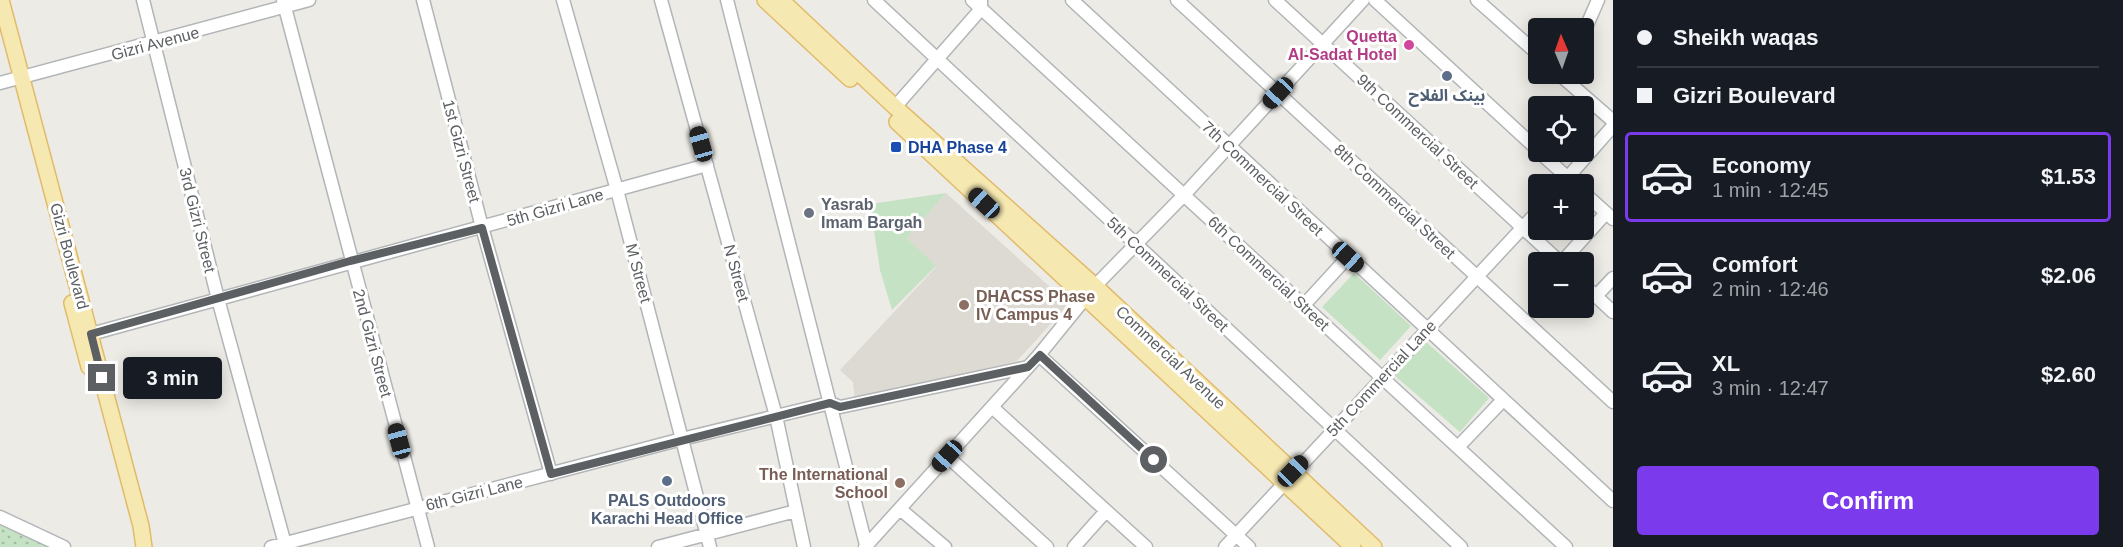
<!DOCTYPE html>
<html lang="en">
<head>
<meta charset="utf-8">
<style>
	:root { --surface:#171b24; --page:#20242c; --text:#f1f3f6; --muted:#9ea1a6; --line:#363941; --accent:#7c3aed }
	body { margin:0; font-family:Helvetica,"Noto Sans Arabic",sans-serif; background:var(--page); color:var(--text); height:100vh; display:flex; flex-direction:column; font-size:22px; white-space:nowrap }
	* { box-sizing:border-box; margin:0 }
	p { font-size:20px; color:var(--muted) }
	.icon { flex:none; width:33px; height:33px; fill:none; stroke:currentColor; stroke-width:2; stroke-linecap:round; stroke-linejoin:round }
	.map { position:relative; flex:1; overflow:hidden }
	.drawer { display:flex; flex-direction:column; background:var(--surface); width:510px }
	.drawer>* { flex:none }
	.banner { display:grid; align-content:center; height:132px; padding:0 24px; background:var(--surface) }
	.needle { width:39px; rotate:358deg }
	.controls { position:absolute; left:1528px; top:18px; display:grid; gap:12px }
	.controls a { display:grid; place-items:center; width:66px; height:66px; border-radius:6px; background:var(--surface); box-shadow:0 3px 15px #0003; font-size:30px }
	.end { position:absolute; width:27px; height:27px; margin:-14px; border:8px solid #5d6063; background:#fff; box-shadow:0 0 0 3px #fff }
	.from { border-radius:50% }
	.bubble { position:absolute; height:42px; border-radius:6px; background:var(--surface); box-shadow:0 3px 15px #0003; font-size:20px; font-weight:600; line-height:42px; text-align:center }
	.car { position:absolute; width:18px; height:36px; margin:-18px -9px; border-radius:8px; box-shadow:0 0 4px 2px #0007; background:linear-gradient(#222 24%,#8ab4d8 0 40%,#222 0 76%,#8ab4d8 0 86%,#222 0) }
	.banner b { display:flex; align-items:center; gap:21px; height:57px; font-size:22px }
	.banner b+b { border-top:2px solid var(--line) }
	.banner i { width:15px; height:15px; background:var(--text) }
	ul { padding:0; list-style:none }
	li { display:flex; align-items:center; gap:18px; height:90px; margin:0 12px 9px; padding:0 12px; border:3px solid transparent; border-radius:6px }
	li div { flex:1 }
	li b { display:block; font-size:22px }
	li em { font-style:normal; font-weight:600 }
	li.current { border-color:var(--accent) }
	li>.icon { width:54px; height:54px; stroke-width:1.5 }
	.button { display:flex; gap:12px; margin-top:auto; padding:12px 24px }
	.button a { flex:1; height:69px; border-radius:6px; background:var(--accent); color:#fff; font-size:24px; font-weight:600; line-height:69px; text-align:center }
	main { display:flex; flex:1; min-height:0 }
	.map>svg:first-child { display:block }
	.education { fill:#dddad3 }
	.grass { fill:url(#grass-dots) }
	.park { fill:#c5e2c4 }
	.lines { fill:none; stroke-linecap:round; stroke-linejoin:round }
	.minor-casing { stroke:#b2b5b8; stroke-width:15 }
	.major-casing { stroke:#e1bb6a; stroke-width:18 }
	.minor { stroke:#fff; stroke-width:12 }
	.major { stroke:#f6e8b1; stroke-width:15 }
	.route { stroke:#5d6063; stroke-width:8 }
	.hotel-dot { fill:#d1479c; stroke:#fff; stroke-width:2 }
	.service-dot { fill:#5c6f8a; stroke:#fff; stroke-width:2 }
	.transit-dot { fill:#1a4fb4; stroke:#fff; stroke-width:2 }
	.worship-dot { fill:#6b7280; stroke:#fff; stroke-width:2 }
	.education-dot { fill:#8d6e63; stroke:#fff; stroke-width:2 }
	.labels { text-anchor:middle; stroke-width:6; stroke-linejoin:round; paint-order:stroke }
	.hotel-label { font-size:16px; font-weight:bold; fill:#b23c85; stroke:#fff; text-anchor:end }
	.street-label { font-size:16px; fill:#5d6063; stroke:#fff }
	.service-label { font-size:16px; font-weight:bold; fill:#4e5e75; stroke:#fff }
	.transit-label { font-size:16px; font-weight:bold; fill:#164399; stroke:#fff; text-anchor:start }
	.worship-label { font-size:16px; font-weight:bold; fill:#5b616d; stroke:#fff; text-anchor:start }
	.education-label { font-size:16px; font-weight:bold; fill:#785e54; stroke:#fff; text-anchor:start }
</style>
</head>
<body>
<main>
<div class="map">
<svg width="1613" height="547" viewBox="0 0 1613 547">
	<defs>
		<pattern id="grass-dots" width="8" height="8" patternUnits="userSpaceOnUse" patternTransform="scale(1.5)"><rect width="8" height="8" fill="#c5e2c4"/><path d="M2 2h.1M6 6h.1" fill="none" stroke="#a3bba3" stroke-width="1.8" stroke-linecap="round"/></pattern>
	</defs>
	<rect width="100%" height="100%" fill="#edebe5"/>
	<path class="education" d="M946 193 1069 304 1017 361 855 401 853 382 840 370 936 267 907 238Z"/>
	<path class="grass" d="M0 519 59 547H0Z"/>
	<path class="park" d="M946 193 907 238 936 266 892 310 880 270 870 204Z
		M1354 273 1411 326 1380 360 1322 307Z
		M1425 341 1489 398 1460 432 1395 376Z"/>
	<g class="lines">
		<g class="minor-casing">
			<path id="minor" d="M143 0 218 299 285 544
				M283 0 428 547
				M423 0 482 227 551 474
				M563 0 617 190 710 547
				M661 0 776 416 804 547
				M727 0 866 545
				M874 0 1461 547
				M972 0 1566 547
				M1072 0 1613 501
				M1177 0 1613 402
				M1275 0 1560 262
				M1375 0 1539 151
				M1477 0 1539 55
				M1584 32 1598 0
				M1559 74 1613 121
				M0 83 309 0
				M895 107 981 9V1
				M1539 152 1575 184
				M1562 184 1613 126
				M1584 193 1613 219
				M1562 262 1606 213
				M1584 285 1613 312
				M1596 296 1613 278
				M1304 305 1348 257
				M91 334 707 165
				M1039 355 1249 547
				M992 407 1146 547
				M1458 447 1503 400
				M947 456 1047 547
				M900 509 945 547
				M0 517 64 547
				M271 547 682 439 830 403 840 407 1028 367
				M658 547 796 511
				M865 547 1039 355 1095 286 1184 195 1363 0
				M1074 547 1106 511
				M1225 547 1539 210"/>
		</g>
		<g class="major-casing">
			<path id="major" d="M1 0 141 526 144 547
				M765 0 850 79
				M781 0 895 107 1095 286 1374 547
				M897 122 1353 547
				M72 303 89 367"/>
		</g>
		<use href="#minor" class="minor"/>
		<use href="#major" class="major"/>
	</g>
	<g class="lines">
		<path class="route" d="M102 378 91 334 350 261 482 228 551 474 830 403 840 407 1028 367 1040 355 1154 460"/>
	</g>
	<circle class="hotel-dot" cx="1409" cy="45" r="6"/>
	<g class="service-dot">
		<circle cx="1447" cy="76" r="6"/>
		<circle cx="667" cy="481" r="6"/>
	</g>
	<rect class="transit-dot" x="890" y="141" width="12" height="12" rx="3"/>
	<circle class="worship-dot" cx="809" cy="213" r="6"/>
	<g class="education-dot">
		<circle cx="964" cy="305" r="6"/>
		<circle cx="900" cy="483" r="6"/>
	</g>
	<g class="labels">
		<g class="hotel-label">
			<text x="1397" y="42">Quetta<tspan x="1397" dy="18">Al-Sadat Hotel</tspan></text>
		</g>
		<g class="street-label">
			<text transform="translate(155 43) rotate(-15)" y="6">Gizri Avenue</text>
			<text transform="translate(1418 131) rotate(43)" y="6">9th Commercial Street</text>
			<text transform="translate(462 151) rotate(75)" y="6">1st Gizri Street</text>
			<text transform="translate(1263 178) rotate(43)" y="6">7th Commercial Street</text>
			<text transform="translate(1395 201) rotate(43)" y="6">8th Commercial Street</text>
			<text transform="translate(555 207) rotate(-16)" y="6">5th Gizri Lane</text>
			<text transform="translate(198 220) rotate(76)" y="6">3rd Gizri Street</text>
			<text transform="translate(70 256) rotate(75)" y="6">Gizri Boulevard</text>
			<text transform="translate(639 273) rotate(75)" y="6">M Street</text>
			<text transform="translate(737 273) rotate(75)" y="6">N Street</text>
			<text transform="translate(1269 273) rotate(43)" y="6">6th Commercial Street</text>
			<text transform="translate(1168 274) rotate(43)" y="6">5th Commercial Street</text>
			<text transform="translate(373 343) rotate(75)" y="6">2nd Gizri Street</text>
			<text transform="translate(1171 357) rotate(43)" y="6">Commercial Avenue</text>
			<text transform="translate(1381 378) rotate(-47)" y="6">5th Commercial Lane</text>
			<text transform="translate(474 493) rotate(-14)" y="6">6th Gizri Lane</text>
		</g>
		<g class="service-label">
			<text x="1447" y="101">بینک الفلاح</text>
			<text x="667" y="506">PALS Outdoors<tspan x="667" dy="18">Karachi Head Office</tspan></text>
		</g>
		<g class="transit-label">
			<text x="908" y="153">DHA Phase 4</text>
		</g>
		<g class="worship-label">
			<text x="821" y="210">Yasrab<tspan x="821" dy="18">Imam Bargah</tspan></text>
		</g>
		<g class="education-label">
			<text x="976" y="302">DHACSS Phase<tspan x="976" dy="18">IV Campus 4</tspan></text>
			<text x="888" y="480" text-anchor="end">The International<tspan x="888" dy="18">School</tspan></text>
		</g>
	</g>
</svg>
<div class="controls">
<a><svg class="needle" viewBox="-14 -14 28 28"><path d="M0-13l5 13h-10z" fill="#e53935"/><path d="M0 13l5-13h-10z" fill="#9ea1a6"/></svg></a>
<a><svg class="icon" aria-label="locate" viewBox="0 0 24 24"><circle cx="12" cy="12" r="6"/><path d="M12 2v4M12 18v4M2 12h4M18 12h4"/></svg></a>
<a>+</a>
<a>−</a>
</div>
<i class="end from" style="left:1154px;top:460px"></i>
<i class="end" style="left:102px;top:378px"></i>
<div class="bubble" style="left:123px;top:357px;width:99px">3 min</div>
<i class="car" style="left:1278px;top:93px;rotate:223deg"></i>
<i class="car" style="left:701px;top:144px;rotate:344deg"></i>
<i class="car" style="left:984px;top:203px;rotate:313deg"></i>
<i class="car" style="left:1348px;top:257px;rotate:132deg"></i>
<i class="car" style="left:399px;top:441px;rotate:345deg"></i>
<i class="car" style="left:947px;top:456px;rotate:222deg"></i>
<i class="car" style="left:1293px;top:471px;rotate:44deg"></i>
</div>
<section class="drawer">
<div class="banner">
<b><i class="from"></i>Sheikh waqas</b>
<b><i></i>Gizri Boulevard</b>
</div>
<ul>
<li class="current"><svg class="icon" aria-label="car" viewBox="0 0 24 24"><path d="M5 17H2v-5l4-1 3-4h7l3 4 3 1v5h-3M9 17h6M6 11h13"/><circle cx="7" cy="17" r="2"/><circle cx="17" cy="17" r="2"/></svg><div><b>Economy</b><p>1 min · 12:45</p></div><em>$1.53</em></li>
<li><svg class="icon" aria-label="car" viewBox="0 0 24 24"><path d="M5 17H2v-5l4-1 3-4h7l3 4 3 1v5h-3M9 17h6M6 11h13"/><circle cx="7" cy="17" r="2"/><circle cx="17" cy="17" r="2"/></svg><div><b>Comfort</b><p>2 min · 12:46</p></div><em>$2.06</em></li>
<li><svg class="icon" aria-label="car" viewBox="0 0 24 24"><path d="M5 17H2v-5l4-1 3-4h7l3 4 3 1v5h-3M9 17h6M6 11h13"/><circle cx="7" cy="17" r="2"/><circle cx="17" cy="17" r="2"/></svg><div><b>XL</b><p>3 min · 12:47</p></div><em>$2.60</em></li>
</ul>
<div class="button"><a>Confirm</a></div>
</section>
</main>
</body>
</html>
